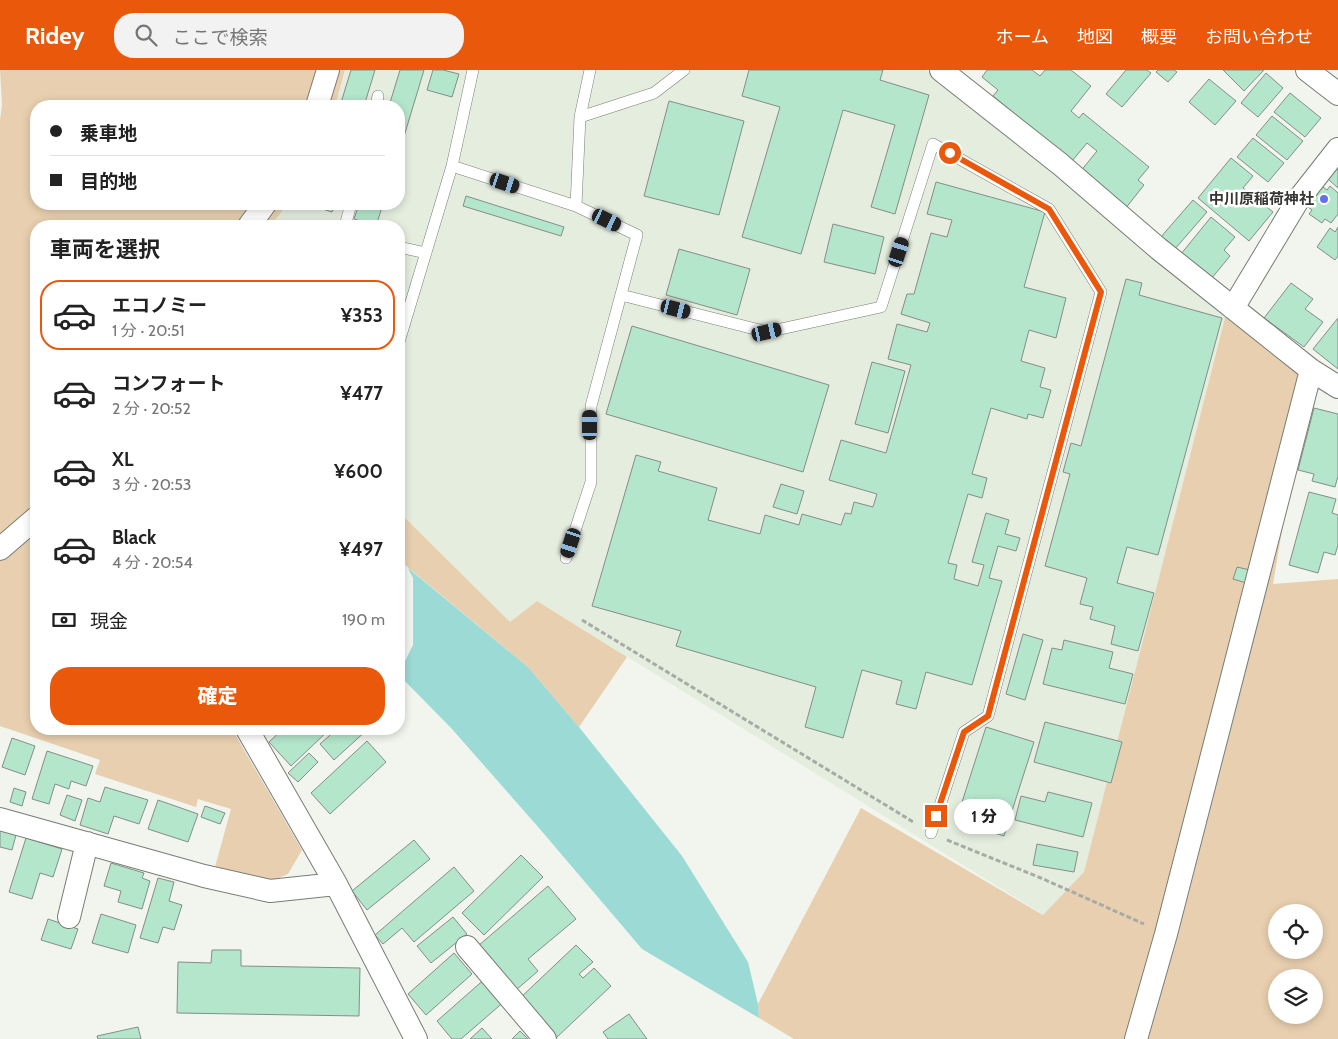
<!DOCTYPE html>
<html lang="ja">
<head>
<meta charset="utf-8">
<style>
	:root { --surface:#fff; --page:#f2f2f2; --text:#222; --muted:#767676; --line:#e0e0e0; --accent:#ea580c }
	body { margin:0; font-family:Cabin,"Noto Sans JP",sans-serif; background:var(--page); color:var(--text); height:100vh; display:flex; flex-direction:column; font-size:19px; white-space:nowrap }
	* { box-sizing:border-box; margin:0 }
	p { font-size:16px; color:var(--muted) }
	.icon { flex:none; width:28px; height:28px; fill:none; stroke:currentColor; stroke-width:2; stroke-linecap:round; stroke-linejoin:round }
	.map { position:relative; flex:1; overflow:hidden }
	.drawer { position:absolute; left:30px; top:150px; width:375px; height:515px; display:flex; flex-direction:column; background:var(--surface); border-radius:20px; box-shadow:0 2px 8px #0003 }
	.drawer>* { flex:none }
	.hud { position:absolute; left:30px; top:30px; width:375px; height:110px; border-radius:20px; box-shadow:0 2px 8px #0003; display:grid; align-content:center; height:110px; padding:0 20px; background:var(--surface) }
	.controls { position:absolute; left:1268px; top:834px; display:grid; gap:10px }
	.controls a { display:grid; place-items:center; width:55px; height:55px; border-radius:50%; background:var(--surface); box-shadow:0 2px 8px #0003; font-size:25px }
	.end { position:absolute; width:22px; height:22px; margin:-11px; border:6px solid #ea580c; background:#fff; box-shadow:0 0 0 2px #fff }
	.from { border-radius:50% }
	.bubble { position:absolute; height:35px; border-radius:18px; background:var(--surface); box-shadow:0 2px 8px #0003; font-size:16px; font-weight:800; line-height:35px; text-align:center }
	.car { position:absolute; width:15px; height:30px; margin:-15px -8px; border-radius:6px; box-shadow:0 0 4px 1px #0007; background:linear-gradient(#222 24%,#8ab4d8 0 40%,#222 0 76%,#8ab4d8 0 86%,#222 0) }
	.hud b { display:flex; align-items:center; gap:18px; height:48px; font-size:19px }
	.hud b+b { border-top:1px solid var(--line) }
	.hud i { width:12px; height:12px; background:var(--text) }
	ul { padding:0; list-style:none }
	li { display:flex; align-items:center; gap:15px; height:70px; margin:0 10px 8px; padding:0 10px; border:2px solid transparent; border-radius:20px }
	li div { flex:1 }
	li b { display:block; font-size:19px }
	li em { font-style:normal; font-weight:800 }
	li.current { border-color:var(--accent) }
	li>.icon { width:45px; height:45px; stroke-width:1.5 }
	h2 { padding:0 20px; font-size:22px; line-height:60px }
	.pay { display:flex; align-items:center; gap:12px; height:55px; padding:0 20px; font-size:19px }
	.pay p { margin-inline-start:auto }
	.action { display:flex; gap:10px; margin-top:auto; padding:10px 20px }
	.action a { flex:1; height:58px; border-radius:20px; background:var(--accent); color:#fff; font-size:20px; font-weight:800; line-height:58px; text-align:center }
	header { display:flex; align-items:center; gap:30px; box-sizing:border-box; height:70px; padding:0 25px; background:var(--accent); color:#fff }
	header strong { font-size:24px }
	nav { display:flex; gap:28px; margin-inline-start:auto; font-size:18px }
	.search { width:350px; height:45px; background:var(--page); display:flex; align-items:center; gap:12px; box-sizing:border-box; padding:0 18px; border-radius:20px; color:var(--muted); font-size:19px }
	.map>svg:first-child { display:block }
	.built { fill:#e5eddf }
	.green { fill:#e8cfaf; fill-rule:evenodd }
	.water { fill:#9cdad5 }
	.building { fill:#b4e6cb; stroke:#858d89 }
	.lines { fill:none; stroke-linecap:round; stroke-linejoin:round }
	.lane-casing { stroke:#797d76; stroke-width:12 }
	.street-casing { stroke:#797d76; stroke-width:24 }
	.path { stroke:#a8aba5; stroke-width:3; stroke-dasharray:5 2.5; stroke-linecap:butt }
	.lane { stroke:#fff; stroke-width:11 }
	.street { stroke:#fff; stroke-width:22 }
	.route { stroke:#ea580c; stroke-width:6 }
	.poi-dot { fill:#676ee7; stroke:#fff; stroke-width:2 }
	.labels { text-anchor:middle; stroke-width:5; stroke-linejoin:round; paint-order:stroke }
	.poi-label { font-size:15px; font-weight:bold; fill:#363734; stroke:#fff; text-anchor:end }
</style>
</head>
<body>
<header>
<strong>Ridey</strong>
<div class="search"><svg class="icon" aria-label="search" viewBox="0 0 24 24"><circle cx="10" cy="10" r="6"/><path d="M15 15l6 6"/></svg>ここで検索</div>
<nav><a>ホーム</a><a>地図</a><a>概要</a><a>お問い合わせ</a></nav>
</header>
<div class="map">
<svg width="1338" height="969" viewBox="0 0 1338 969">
	<rect width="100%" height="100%" fill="#f1f5ee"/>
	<path class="built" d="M345 0H926L1227 240 1084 802 1044 845 537 531 510 552 399 442V156H270L288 134H399V36H335Z"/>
	<path class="green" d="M0 0H345L335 36H36V134H288L270 156H36V659H232L302 780 288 804 274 810 215 797 231 739 198 729 196 737 95 704 100 690 0 656V50L2 35Z
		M1227 240 1307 312 1273 514 1338 509V969H794L759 948 758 934 861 738 1043 845 1084 802ZM1276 842H1314V880H1276ZM1276 908H1314V945H1276Z
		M399 442 510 552 537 531 627 587 579 657 528 597 399 490Z"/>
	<path class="water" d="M408 498 528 597 579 657 682 786 748 892 758 934 759 948 642 879 539 758 452 659 399 605V593H404L413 575V508Z"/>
	<path class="building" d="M351 0H375L364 36H340Z
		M400 0H424L399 83V36H389Z
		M433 0H443L459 4 452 27 427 20Z
		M749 0H883L880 10 929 25 895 144 871 137 895 55 843 40 801 184 742 167 780 37 742 26Z
		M987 0H1032L1040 6 1045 0H1071L1091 16 1071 41 1079 48 1083 43 1149 97 1138 110 1144 115 1125 139 1080 102 1097 81 1087 73 1072 91 993 26 998 20 982 7Z
		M1126 0H1147L1151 3 1122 37 1106 24Z
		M1158 0H1174L1177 2 1168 12 1156 2Z
		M1223 0H1264L1244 21Z
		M1266 3 1283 18 1258 47 1241 33Z
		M1209 9 1236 31 1215 55 1189 32Z
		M1290 23 1321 48 1305 67 1274 42Z
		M669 31 744 51 719 145 644 126Z
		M1272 46 1303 71 1287 90 1256 65Z
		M1253 68 1284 93 1268 112 1237 87Z
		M1231 88 1253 106 1243 118 1273 142 1249 171 1198 128Z
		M1338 98V118L1328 109Z
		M936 112 1045 142 1024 217 1066 228 1056 268 1029 260 1021 291 1045 298 1040 317 1051 320 1043 348 1028 344 1027 349 991 338 972 404 987 408 982 428 968 424 948 493 957 495 954 509 978 516 984 495 972 492 986 443 1009 450 1005 464 1020 468 1016 481 998 476 989 508 1002 511 972 615 926 602 916 639 896 634 902 611 862 600 843 668 805 657 816 617 676 576 681 561 592 536 636 385 661 392 658 401 717 418 708 450 760 464 765 445 799 455 802 444 841 455 845 443 851 444 854 432 873 437 877 424 829 410 841 370 886 383 911 295 888 289 897 254 927 262 930 253 901 244 907 224H914L931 163 947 167 952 150 927 144Z
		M1320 115 1327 120 1330 116 1338 123V144L1331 153 1325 149 1322 153 1309 144 1312 140 1305 135Z
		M466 126 564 157 561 166 463 136Z
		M1193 130 1207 142 1174 180 1160 168Z
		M310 134H335L332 142 310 135Z
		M359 134H383L376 156 354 149Z
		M1211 147 1235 167 1224 180 1230 186 1211 209 1181 184Z
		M833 154 884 167 875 204 824 192Z
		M1338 157V186L1335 190 1317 177 1330 158 1335 162Z
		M679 179 750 199 737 245 666 225Z
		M1126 209 1142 213 1139 225 1222 248 1158 485 1127 477 1117 513 1154 523 1138 581 1111 574 1115 556 1090 549 1093 537 1080 534 1087 508 1045 496 1070 404 1063 402 1071 373 1081 376Z
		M1291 213 1313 229 1305 239 1323 252 1304 277 1264 248Z
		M1338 248V299L1313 279Z
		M632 256 829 315 803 402 606 344Z
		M872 292 905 301 888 363 855 354Z
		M1314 338 1338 344V406L1335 417 1312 411 1314 404 1298 400Z
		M781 414 804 421 797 444 773 437Z
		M1309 422 1336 429 1332 443 1338 445V475L1335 485 1324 482 1318 503 1289 495Z
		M1237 497 1250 500 1246 513 1233 509Z
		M1023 564 1043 570 1025 630 1006 624Z
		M1064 570 1113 582 1109 598 1133 604 1125 634 1043 614 1052 578 1062 580Z
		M1045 652 1122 672 1111 713 1034 692Z
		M986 657 1034 672 1004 766 956 751Z
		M283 659H330L291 696 269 672Z
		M337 659H368L334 690 320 674Z
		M12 668 35 676 25 705 2 697Z
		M367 671 386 692 330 744 311 723Z
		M47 681 93 696 86 716 71 711 69 719 55 714 49 734 32 729Z
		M309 683 318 692 298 712 288 703Z
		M105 717 148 730 139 754 114 746 108 764 80 755 88 728 100 732Z
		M14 718 26 722 22 736 10 732Z
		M1048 722 1092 733 1083 767 1015 750 1021 726 1045 732Z
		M67 725 82 730 75 751 60 745Z
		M158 730 198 744 188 772 148 759Z
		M205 736 225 743 220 754 201 747Z
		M0 760 16 765 12 780 0 777Z
		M26 768 62 779 53 807 40 803 32 829 9 822Z
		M414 770 430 789 367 840 352 821Z
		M1037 774 1078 782 1074 802 1033 795Z
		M521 785 543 807 484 865 462 843Z
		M111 793 144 803 142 808 150 811 142 839 118 832 121 821 104 816Z
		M454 797 474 821 414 872 402 858 383 874 375 865Z
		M158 808 174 812 169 831 182 835 174 860 163 857 158 873 140 868Z
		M548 816 576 849 528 889 538 901 516 920 478 876Z
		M101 844 136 855 128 883 92 873Z
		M453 847 467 864 431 893 417 876Z
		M48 849 78 859 71 879 41 870Z
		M576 875 593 892 579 904 583 908 594 898 611 916 555 969 518 930Z
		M212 880H241V896L360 898 359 946 177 943 178 892 211 893Z
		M454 883 472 904 426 945 408 924Z
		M487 907 506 930 461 969H452L437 951Z
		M629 944 647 969H608L603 962Z
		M138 957 141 969H98L97 966Z
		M482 958 492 969H470Z
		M520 961 528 969H512Z"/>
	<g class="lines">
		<g class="lane-casing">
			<path id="lane" d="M473 0 452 96 576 136 580 47 590 0
				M376 36 378 26
				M580 47 654 23 684 0
				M345 156 351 134
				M399 177 426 183
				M621 225 767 262 881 237 933 74 1049 139 1101 222 988 646 964 662 931 763
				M399 272 452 96
				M566 488 591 412V336L637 165 576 136"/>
		</g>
		<g class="street-casing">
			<path id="street" d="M941 0 1060 94 1159 179 1311 300 1338 317
				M1307 0 1338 24
				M317 36 328 0
				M249 156 265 134
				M1233 238 1298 130 1338 79
				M0 479 36 448
				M247 659 336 814 416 969
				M0 749 204 806 270 821 336 814
				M69 847 87 773
				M467 877 545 969
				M1136 969 1166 864 1311 300"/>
		</g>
		<path class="path" d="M582 550 915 753
			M947 770 1041 808 1144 854"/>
		<use href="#lane" class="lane"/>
		<use href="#street" class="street"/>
	</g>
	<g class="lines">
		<path class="route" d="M936 746 964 662 988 646 1101 222 1049 139 950 83"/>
	</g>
	<circle class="poi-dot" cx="1324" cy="129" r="5"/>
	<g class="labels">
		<g class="poi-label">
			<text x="1314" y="134">中川原稲荷神社</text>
		</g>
	</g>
</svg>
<div class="controls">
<a><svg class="icon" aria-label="locate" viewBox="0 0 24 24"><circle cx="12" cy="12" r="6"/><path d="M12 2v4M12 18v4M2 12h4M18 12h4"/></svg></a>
<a><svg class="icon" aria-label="layers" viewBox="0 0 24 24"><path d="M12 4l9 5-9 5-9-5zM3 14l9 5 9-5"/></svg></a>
</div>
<i class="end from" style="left:950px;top:83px"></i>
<i class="end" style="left:936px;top:746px"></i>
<div class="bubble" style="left:954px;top:729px;width:60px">1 分</div>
<i class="car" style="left:505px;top:113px;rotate:108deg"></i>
<i class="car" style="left:607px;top:150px;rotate:116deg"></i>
<i class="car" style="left:899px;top:182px;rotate:18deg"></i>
<i class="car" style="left:676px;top:239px;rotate:104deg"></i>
<i class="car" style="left:767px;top:262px;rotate:77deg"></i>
<i class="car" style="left:590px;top:355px;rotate:0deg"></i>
<i class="car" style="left:571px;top:473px;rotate:198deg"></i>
<div class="hud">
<b><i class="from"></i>乗車地</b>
<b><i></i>目的地</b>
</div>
<section class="drawer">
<h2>車両を選択</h2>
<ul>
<li class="current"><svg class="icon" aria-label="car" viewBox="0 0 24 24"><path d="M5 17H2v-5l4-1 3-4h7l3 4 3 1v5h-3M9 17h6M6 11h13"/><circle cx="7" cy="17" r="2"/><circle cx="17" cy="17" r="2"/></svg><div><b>エコノミー</b><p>1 分 · 20:51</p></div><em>¥353</em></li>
<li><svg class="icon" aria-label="car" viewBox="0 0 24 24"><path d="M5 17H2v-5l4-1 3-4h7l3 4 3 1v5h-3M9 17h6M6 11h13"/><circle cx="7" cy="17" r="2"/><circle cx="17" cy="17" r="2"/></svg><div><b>コンフォート</b><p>2 分 · 20:52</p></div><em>¥477</em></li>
<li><svg class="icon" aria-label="car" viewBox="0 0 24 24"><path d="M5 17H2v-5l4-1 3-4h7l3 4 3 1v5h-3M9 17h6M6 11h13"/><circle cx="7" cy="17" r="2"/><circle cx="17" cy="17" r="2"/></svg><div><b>XL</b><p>3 分 · 20:53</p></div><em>¥600</em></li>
<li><svg class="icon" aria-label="car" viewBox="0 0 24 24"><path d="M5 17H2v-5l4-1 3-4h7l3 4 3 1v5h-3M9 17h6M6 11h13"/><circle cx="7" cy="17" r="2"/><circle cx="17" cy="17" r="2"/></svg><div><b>Black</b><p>4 分 · 20:54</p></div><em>¥497</em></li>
</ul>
<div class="pay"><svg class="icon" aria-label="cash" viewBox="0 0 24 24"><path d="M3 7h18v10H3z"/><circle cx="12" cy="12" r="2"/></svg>現金<p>190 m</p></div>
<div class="action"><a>確定</a></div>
</section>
</div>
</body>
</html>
